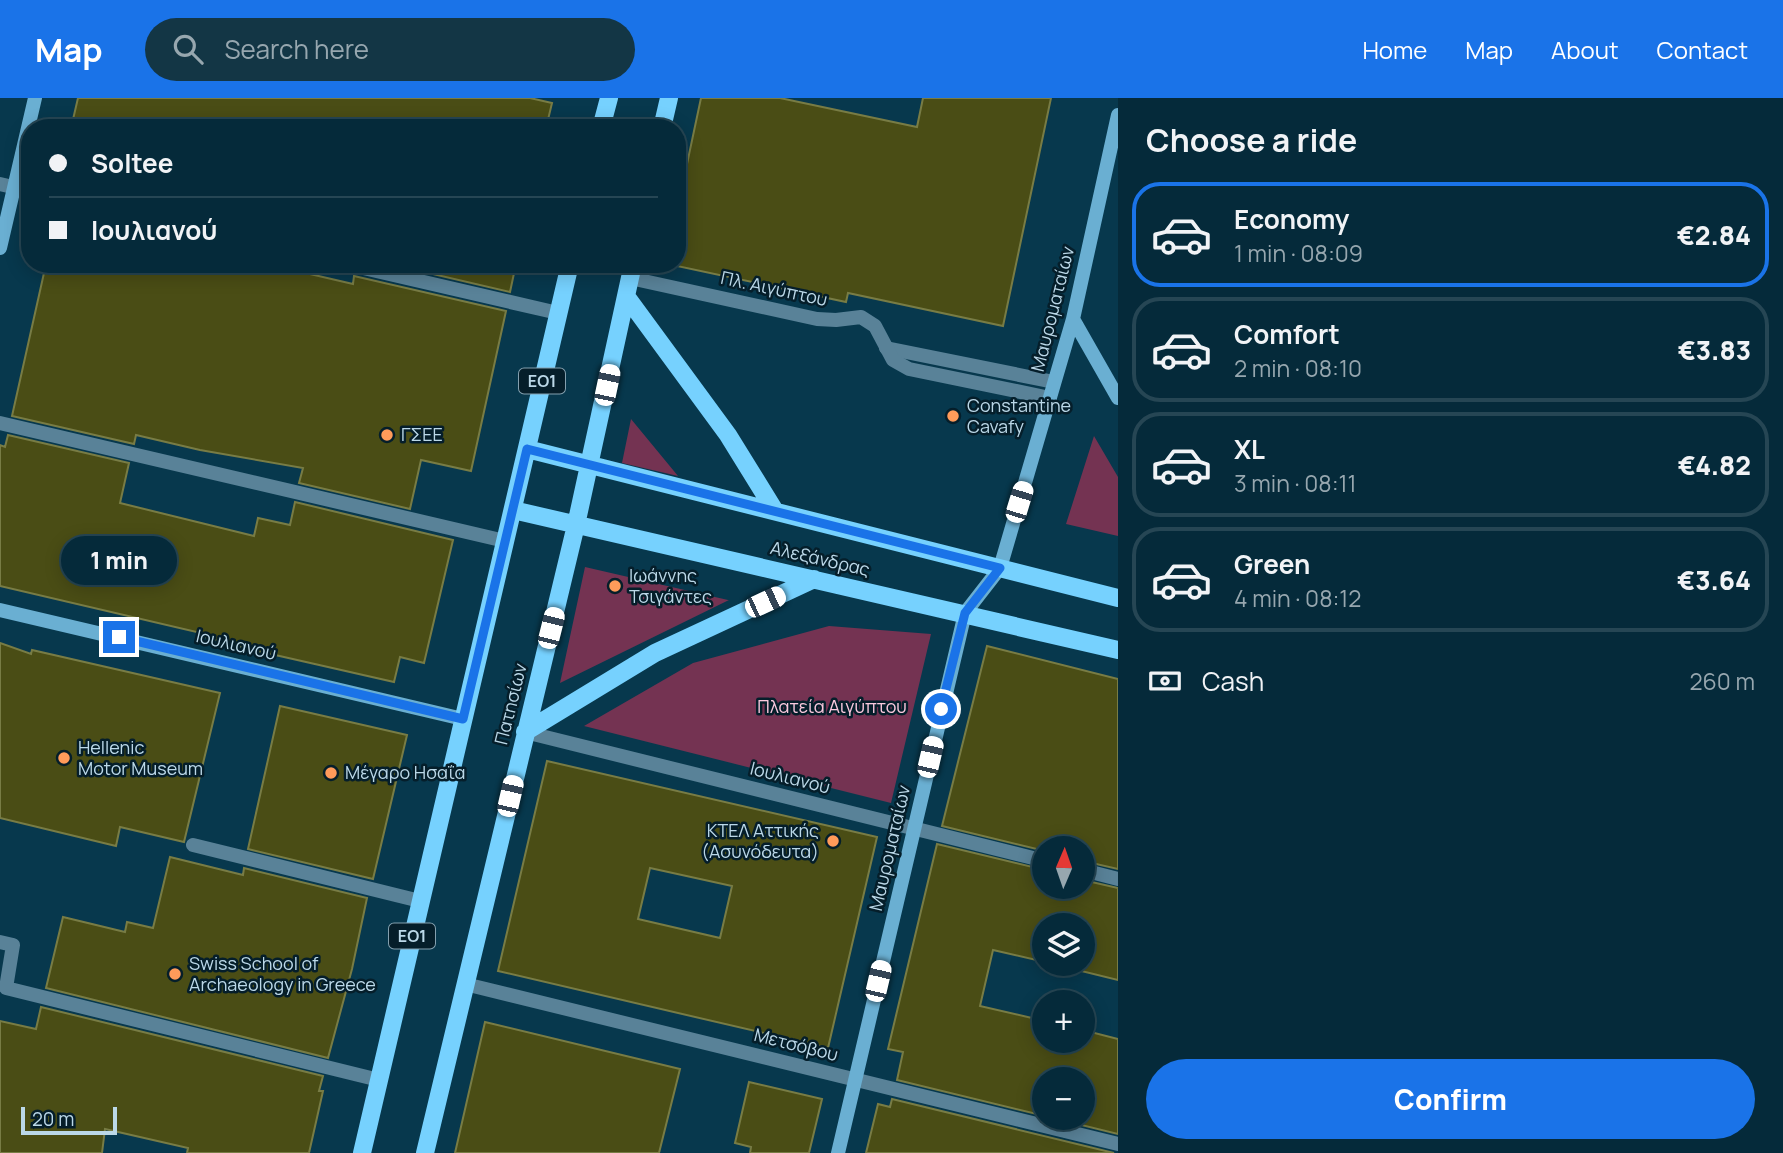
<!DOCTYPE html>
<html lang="en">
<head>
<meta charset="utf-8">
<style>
	:root { --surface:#052a3a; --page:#133645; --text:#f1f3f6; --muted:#97a7af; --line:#264654; --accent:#1a73e8 }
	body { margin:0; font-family:Manrope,sans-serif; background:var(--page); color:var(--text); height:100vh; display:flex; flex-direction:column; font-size:26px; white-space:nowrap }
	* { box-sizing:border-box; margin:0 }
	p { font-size:23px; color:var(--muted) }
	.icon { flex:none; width:38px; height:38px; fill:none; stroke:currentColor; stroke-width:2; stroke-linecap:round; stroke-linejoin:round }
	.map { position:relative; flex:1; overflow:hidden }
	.panel { display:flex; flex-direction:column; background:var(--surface); width:665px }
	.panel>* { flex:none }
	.guide { position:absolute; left:21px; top:21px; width:665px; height:154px; border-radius:28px; box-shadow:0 4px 18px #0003,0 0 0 2px var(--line); display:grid; align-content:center; height:154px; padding:0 28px; background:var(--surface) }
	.needle { width:46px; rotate:2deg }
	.tools { position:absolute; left:1032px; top:738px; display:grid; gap:14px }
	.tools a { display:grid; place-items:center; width:63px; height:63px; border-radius:50%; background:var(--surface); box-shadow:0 4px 18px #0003,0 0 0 2px var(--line); font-size:35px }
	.scale { position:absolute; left:21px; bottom:18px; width:96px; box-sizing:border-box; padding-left:7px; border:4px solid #bbd8e8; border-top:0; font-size:19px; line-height:24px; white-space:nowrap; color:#bbd8e8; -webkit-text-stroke:5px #051e2a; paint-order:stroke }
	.end { position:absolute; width:32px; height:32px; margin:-16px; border:9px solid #1a73e8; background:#fff; box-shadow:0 0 0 4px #fff }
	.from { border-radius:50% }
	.bubble { position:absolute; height:49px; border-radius:24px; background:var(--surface); box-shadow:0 4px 18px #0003,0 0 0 2px var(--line); font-size:23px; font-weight:800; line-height:49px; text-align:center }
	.car { position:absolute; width:21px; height:42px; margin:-21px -10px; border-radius:9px; box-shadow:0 0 5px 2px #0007; background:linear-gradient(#fff 24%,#345 0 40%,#fff 0 76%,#345 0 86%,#fff 0) }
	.guide b { display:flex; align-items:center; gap:24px; height:66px; font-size:26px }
	.guide b+b { border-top:2px solid var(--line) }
	.guide i { width:18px; height:18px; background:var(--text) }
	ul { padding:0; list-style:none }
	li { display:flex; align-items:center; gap:21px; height:105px; margin:0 14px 10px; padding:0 14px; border:4px solid var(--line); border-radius:28px }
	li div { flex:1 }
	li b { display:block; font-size:26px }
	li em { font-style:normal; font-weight:800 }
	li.current { border-color:var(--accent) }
	li>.icon { width:63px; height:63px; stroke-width:1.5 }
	h2 { padding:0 28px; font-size:32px; line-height:84px }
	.pay { display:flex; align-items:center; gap:18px; height:77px; padding:0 28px; font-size:26px }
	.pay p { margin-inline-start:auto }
	.primary-button { display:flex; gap:14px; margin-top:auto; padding:14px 28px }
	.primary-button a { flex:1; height:80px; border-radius:42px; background:var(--accent); color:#fff; font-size:28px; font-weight:800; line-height:80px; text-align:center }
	header { display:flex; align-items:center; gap:42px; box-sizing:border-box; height:98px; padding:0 35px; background:var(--accent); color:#fff }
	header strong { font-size:33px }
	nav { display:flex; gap:38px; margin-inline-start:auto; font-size:24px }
	.search { width:490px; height:63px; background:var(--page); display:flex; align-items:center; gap:18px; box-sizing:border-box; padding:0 24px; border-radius:38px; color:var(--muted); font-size:26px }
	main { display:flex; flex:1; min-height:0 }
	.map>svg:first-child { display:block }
	.green { fill:#743352 }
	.building { fill:#4a4d15; stroke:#787c45; stroke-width:2; fill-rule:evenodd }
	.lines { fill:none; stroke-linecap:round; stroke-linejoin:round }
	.service { stroke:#598298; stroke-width:14 }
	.pedestrian { stroke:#598298; stroke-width:14 }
	.minor { stroke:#598298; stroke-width:14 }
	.secondary { stroke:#6aafd2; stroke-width:14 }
	.primary { stroke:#76d1fe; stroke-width:18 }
	.route { stroke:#1a73e8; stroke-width:9 }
	.poi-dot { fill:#ff9b5a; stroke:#051e2a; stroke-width:2.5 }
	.labels { text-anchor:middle; stroke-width:5; stroke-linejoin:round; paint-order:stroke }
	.shield { fill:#051e2a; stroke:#84a0af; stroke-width:2 }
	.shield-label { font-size:16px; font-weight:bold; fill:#bbd8e8 }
	.street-label { font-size:18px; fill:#bbd8e8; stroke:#051e2a }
	.poi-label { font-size:18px; fill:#bbd8e8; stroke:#051e2a; text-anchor:start }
	.park-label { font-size:18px; fill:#fbc9de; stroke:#051e2a }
</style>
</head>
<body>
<header>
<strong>Map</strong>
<div class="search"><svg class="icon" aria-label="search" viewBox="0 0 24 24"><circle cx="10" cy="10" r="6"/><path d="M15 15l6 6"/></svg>Search here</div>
<nav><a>Home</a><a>Map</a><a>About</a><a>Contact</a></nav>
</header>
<main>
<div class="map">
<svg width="1118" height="1055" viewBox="0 0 1118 1055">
	<rect width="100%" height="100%" fill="#07384d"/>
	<path class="green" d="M631 321 678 378 622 365Z
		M1094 338 1118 379V438L1066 426Z
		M585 469 728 502H729L560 585Z
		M829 528 931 536 891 705 584 628 693 565Z"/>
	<path class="building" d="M78 0H530L552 5 546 30H71Z
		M701 0H780L917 29 923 0H1051L1003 228 848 195 846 204 677 168V113Z
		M46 166H267L353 186 354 178 506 213 471 373 421 362 410 411 299 385 303 370 200 352 136 337 134 346 12 318Z
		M390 166H516L510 194Z
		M8 337 129 365 120 405 254 438 258 420 290 427 295 404 453 442 424 565 400 559 394 584 262 554 201 538V535L0 488V347L5 349Z
		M0 545 31 556 32 552 220 595 184 744 120 729 116 748 0 720Z
		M987 548 1118 581V771L1083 763V751H1045V753L942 728Z
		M280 608 407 637 373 781 248 751Z
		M547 663 877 739 828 950 498 873ZM650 770 732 788 720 840 638 821Z
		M937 746 1045 772V789H1083V782L1118 790V882L1053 866H1083V828H1045V864L993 852 980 908 1045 923V943H1083V932L1118 941V1036L1053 1020H1083V982H1045V1018L897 982 903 954 888 951Z
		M170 759 243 777 244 770 367 800 352 871 328 960 46 890 63 819 125 834 127 824 153 830Z
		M41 909 323 978 319 993H323L309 1055H187L188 1050 105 1031 102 1055H0V923L36 931Z
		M485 924 680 971 659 1055H455Z
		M749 984 822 1001 809 1055H750L751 1049 735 1045Z
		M892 1001 1114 1055H866L878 1006 890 1009Z"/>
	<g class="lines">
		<path class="service" d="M886 250 1054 284"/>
		<path class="pedestrian" d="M0 325 505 443
			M193 747 420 803
			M0 844 13 847 6 890 379 982"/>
		<path class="minor" d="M0 86 30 93
			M346 166 558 215
			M630 180 817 221 836 222 861 219 875 228 893 262 909 271 1050 300
			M525 634 1045 763
			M1083 772 1118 781
			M465 886 1118 1046"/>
		<path class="secondary" d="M0 150 35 0
			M1073 221 1118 300
			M0 512 463 621
			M838 1055 965 515 1000 470 1073 221 1118 17"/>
		<path class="primary" d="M601 30 609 0
			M662 30 669 0
			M626 198 728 337 775 413
			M527 351 1118 500
			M513 412 1118 552
			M525 634 655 555 814 481
			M362 1055 570 166
			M425 1055 576 427 633 166"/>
	</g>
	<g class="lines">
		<path class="route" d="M119 539 463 621 527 351 1000 470 965 515 941 611"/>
	</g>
	<g class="poi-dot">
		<circle cx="953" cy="318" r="7"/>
		<circle cx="387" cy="337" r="7"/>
		<circle cx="615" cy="488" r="7"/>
		<circle cx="64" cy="660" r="7"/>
		<circle cx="331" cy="675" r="7"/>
		<circle cx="833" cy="743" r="7"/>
		<circle cx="175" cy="876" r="7"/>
	</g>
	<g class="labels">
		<g class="shield">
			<rect x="519" y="270.5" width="46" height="25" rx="5"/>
			<rect x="389" y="825.5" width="46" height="25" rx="5"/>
		</g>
		<g class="shield-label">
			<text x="542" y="289">ΕΟ1</text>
			<text x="412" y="844">ΕΟ1</text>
		</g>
		<g class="street-label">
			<text transform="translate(774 191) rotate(12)" y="6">Πλ. Αιγύπτου</text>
			<text transform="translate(1053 211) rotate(-76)" y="6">Μαυροματαίων</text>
			<text transform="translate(820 461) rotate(13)" y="6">Αλεξάνδρας</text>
			<text transform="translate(236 547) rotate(13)" y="6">Ιουλιανού</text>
			<text transform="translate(511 606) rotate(-76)" y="6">Πατησίων</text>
			<text transform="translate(790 680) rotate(14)" y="6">Ιουλιανού</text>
			<text transform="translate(890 750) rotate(-77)" y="6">Μαυροματαίων</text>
			<text transform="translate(796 947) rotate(14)" y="6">Μετσόβου</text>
		</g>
		<g class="poi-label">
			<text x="967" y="314">Constantine<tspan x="967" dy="21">Cavafy</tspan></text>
			<text x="401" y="343">ΓΣΕΕ</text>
			<text x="629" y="484">Ιωάννης<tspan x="629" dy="21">Τσιγάντες</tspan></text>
			<text x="78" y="656">Hellenic<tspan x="78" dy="21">Motor Museum</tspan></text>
			<text x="345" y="681">Μέγαρο Ησαΐα</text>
			<text x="819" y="739" text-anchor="end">ΚΤΕΛ Αττικής<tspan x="819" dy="21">(Ασυνόδευτα)</tspan></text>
			<text x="189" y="872">Swiss School of<tspan x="189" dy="21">Archaeology in Greece</tspan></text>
		</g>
		<g class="park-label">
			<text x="832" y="615">Πλατεία Αιγύπτου</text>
		</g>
	</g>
</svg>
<div class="tools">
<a><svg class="needle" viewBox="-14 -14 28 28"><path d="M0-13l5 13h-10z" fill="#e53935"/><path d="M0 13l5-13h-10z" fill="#97a7af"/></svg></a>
<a><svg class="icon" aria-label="layers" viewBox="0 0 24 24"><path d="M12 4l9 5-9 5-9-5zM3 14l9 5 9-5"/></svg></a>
<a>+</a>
<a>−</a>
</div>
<div class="scale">20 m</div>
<i class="end from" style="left:941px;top:611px"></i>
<i class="end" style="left:119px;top:539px"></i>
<div class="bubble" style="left:61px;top:438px;width:116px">1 min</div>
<i class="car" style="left:607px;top:287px;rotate:12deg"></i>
<i class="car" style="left:1019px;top:404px;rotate:17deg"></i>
<i class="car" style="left:765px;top:504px;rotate:65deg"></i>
<i class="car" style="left:551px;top:530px;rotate:14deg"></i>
<i class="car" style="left:930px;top:659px;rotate:13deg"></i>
<i class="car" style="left:510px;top:698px;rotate:13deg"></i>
<i class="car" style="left:878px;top:883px;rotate:13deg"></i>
<div class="guide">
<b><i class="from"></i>Soltee</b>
<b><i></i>Ιουλιανού</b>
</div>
</div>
<section class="panel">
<h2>Choose a ride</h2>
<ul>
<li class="current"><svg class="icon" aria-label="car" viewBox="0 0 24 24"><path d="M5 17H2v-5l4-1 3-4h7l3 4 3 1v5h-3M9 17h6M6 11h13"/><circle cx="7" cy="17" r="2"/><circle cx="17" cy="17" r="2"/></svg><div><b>Economy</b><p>1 min · 08:09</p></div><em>€2.84</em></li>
<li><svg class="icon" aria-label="car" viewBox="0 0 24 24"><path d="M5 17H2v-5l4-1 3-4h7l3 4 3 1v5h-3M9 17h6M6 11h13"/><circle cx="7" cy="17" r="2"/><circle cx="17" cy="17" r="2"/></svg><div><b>Comfort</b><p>2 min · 08:10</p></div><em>€3.83</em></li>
<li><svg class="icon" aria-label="car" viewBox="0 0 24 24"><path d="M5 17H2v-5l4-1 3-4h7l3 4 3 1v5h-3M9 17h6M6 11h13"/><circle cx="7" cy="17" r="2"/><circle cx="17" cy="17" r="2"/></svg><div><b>XL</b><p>3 min · 08:11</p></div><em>€4.82</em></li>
<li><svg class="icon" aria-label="car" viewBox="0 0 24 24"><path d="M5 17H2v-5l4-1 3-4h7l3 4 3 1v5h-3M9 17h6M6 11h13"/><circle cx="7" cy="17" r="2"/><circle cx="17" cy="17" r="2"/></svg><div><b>Green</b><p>4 min · 08:12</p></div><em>€3.64</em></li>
</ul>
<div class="pay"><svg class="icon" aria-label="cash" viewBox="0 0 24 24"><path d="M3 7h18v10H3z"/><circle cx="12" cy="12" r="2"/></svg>Cash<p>260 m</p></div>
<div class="primary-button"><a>Confirm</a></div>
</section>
</main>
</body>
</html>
